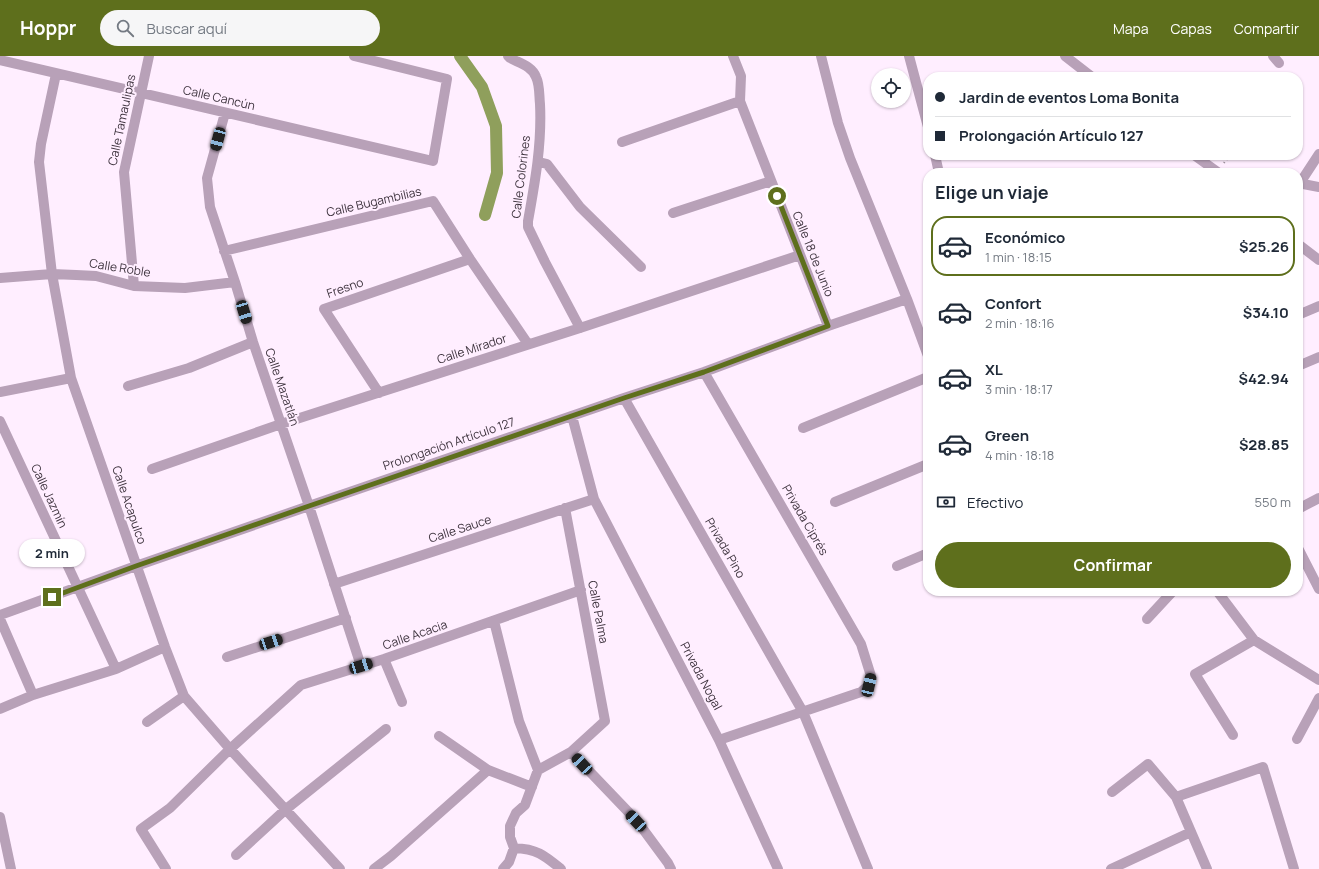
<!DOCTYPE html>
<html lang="es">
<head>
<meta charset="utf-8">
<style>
	:root { --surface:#fff; --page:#f6f6f7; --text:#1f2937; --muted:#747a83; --line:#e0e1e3; --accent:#5e6f1c }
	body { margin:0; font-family:Manrope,sans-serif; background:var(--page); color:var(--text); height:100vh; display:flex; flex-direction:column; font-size:15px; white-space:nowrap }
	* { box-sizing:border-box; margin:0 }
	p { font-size:13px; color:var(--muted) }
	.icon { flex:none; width:22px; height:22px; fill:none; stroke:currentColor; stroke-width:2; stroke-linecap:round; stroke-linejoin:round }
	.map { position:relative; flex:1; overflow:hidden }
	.drawer { position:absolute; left:923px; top:112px; width:380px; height:428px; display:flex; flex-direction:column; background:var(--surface); border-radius:16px; box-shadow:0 1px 3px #0004 }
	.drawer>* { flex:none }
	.banner { position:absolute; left:923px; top:16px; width:380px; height:88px; border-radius:16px; box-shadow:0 1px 3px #0004; display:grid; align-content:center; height:88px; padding:0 12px; background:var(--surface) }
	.fabs { position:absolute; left:871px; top:12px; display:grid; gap:8px }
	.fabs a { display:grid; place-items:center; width:40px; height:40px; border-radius:50%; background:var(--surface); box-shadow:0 1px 3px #0004; font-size:20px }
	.end { position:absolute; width:18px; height:18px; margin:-9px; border:5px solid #5e6f1c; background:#fff; box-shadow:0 0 0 2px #fff }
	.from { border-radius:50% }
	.bubble { position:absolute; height:28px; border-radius:14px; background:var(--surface); box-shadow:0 1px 3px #0004; font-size:13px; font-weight:700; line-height:28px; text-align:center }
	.car { position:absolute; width:12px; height:24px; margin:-12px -6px; border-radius:5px; box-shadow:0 0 3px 1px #0007; background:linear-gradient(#222 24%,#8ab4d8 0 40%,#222 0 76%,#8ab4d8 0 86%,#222 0) }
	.banner b { display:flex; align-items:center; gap:14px; height:38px; font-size:15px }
	.banner b+b { border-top:1px solid var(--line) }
	.banner i { width:10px; height:10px; background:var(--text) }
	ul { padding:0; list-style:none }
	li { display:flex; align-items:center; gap:12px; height:60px; margin:0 8px 6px; padding:0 4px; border:2px solid transparent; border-radius:16px }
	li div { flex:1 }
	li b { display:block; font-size:15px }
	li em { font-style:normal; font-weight:700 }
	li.on { border-color:var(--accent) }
	li>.icon { width:36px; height:36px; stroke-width:1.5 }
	h2 { padding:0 12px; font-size:18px; line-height:48px }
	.pay { display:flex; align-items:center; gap:10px; height:44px; padding:0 12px; font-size:15px }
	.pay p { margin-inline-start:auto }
	.cta { display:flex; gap:8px; margin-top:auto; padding:8px 12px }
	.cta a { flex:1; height:46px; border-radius:24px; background:var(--accent); color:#fff; font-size:16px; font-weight:700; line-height:46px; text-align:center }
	header { display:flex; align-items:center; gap:24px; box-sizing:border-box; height:56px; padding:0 20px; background:var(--accent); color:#fff }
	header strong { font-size:19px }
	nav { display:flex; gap:22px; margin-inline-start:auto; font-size:14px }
	.search { width:280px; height:36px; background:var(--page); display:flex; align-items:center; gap:10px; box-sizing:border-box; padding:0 14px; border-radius:22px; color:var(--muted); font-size:15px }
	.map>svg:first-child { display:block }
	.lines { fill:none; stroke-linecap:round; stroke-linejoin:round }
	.canal { stroke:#8f9f5c; stroke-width:12 }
	.path { stroke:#958895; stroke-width:2; stroke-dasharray:1 3; stroke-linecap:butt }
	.minor { stroke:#b8a1b8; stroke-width:10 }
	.route { stroke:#5e6f1c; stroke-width:5 }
	.labels { text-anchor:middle; stroke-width:4; stroke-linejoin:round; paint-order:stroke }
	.street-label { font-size:12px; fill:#3e333e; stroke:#fef }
</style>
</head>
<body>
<header>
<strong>Hoppr</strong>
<div class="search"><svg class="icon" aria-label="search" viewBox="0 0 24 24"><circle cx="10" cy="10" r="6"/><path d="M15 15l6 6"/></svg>Buscar aquí</div>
<nav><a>Mapa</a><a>Capas</a><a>Compartir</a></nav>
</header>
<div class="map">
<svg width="1319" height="813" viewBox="0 0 1319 813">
	<rect width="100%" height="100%" fill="#fef"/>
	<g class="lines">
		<path class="canal" d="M460 0 482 31 496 70 497 117 485 159"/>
		<path class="path" d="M1224 107 1230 99"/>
		<path class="minor" d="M508 0 510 2C519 7 532 10 536 21 540 29 539 40 540 48 542 88 535 126 528 165V171L545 206 580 272
			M733 0 741 20 740 45 828 270
			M821 0 838 67 850 102 907 243 928 300
			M909 0 928 71
			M1065 0 1092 21
			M1273 0 1279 7
			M0 4 433 105 447 23 354 0
			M56 18 41 88 39 106 52 218 71 322 165 591 184 640 230 693 340 813
			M225 57 207 122 210 151 235 226 253 286 309 450 361 610
			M622 86 740 45
			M935 99 939 117
			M1194 99 1219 117
			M539 106 547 108 580 151 641 211
			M1298 127 1319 131
			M1300 127 1319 98
			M673 157 771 125
			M1298 188 1319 204
			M224 195 433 145 470 203 528 288
			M0 222 52 218 76 219 96 220 134 230 185 232 235 226
			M134 230 124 116 149 0
			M1298 259 1319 250
			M1298 310 1319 301
			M704 316 861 588 871 620 869 629 861 636 719 684
			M128 330 189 312 253 286
			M0 336 71 322
			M379 337 324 253 470 203
			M624 342 803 656 868 813
			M572 360 594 443 719 684 778 813
			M0 365 116 613
			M803 372 928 321
			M152 413 281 368 580 272 800 199
			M835 446 928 408
			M1298 453 1319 442
			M1298 492 1319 533
			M897 510 928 497
			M334 528 594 443
			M1217 535 1254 584 1319 624
			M0 559 136 510 309 450 624 342 704 316 828 270 907 243
			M0 563 33 639
			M1147 563 1173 535
			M494 565 519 665 538 714
			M227 601 346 562
			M384 603 402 646
			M0 653 33 639 116 613 165 591
			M147 666 184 640
			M1233 679 1195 618 1254 584
			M439 680 488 714 532 731
			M1297 683 1319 642
			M571 696 637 765 668 807 671 813
			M1112 736 1148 708 1176 741 1207 813
			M1176 741 1263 711 1294 813
			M0 761 11 813
			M514 792C537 793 544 799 561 813
			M236 799 285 754 386 673
			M166 813 141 773 170 752 230 693 301 629 384 603 581 534
			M374 813 391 800 488 714
			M503 813 509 806 514 792 510 781V770L516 757 525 749 538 714 571 696 605 665 565 452
			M1111 813 1191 776"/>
	</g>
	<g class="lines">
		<path class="route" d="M52 541 136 510 309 450 624 342 704 316 828 270 777 140"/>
	</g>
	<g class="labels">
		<g class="street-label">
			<text transform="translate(219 42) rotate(13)" y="4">Calle Cancún</text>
			<text transform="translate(122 64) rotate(-78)" y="4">Calle Tamaulipas</text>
			<text transform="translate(521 121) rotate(-83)" y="4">Calle Colorines</text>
			<text transform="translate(374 146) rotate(-13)" y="4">Calle Bugambilias</text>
			<text transform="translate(813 198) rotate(68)" y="4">Calle 18 de Junio</text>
			<text transform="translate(120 212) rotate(9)" y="4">Calle Roble</text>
			<text transform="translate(345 232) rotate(-19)" y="4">Fresno</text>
			<text transform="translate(472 293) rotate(-18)" y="4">Calle Mirador</text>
			<text transform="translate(282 331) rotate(71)" y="4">Calle Mazatlán</text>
			<text transform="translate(449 388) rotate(-19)" y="4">Prolongación Artículo 127</text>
			<text transform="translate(49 440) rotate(65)" y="4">Calle Jazmín</text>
			<text transform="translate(129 449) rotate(71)" y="4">Calle Acapulco</text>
			<text transform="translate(805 464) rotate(60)" y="4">Privada Ciprés</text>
			<text transform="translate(460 473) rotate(-18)" y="4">Calle Sauce</text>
			<text transform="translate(725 492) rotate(60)" y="4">Privada Pino</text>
			<text transform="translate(598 556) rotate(79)" y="4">Calle Palma</text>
			<text transform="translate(415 579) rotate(-19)" y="4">Calle Acacia</text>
			<text transform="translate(701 620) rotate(62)" y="4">Privada Nogal</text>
		</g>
	</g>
</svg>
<div class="fabs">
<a><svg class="icon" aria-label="locate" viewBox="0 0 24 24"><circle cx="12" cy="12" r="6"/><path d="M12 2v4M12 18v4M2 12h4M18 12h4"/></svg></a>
</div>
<i class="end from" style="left:777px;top:140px"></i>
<i class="end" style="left:52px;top:541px"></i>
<div class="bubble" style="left:19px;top:483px;width:66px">2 min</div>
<i class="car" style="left:218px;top:83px;rotate:195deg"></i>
<i class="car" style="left:244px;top:256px;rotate:163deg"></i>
<i class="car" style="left:271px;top:586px;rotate:72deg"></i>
<i class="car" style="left:361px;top:610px;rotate:73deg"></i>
<i class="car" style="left:869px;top:629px;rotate:13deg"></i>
<i class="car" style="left:582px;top:708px;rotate:317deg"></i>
<i class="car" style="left:636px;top:765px;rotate:317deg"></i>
<div class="banner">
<b><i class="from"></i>Jardin de eventos Loma Bonita</b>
<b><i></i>Prolongación Artículo 127</b>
</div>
<section class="drawer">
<h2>Elige un viaje</h2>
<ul>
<li class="on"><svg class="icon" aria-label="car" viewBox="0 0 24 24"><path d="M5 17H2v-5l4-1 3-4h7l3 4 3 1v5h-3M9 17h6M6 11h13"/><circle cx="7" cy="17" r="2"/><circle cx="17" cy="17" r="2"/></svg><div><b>Económico</b><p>1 min · 18:15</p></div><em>$25.26</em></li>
<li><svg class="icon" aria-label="car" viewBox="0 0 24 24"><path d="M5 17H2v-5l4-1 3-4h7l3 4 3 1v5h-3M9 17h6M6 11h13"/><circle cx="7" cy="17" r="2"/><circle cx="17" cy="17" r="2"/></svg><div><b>Confort</b><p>2 min · 18:16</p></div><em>$34.10</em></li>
<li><svg class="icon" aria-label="car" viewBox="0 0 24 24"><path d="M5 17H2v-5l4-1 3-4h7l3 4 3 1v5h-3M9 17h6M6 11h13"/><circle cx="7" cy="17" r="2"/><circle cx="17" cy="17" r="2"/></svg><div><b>XL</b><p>3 min · 18:17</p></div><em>$42.94</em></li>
<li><svg class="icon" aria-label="car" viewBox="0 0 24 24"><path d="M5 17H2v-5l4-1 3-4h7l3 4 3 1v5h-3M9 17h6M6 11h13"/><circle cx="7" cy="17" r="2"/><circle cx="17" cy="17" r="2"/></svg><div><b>Green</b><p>4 min · 18:18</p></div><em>$28.85</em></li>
</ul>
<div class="pay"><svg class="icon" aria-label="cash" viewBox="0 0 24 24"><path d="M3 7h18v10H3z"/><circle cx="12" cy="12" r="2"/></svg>Efectivo<p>550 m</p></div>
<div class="cta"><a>Confirmar</a></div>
</section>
</div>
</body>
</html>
